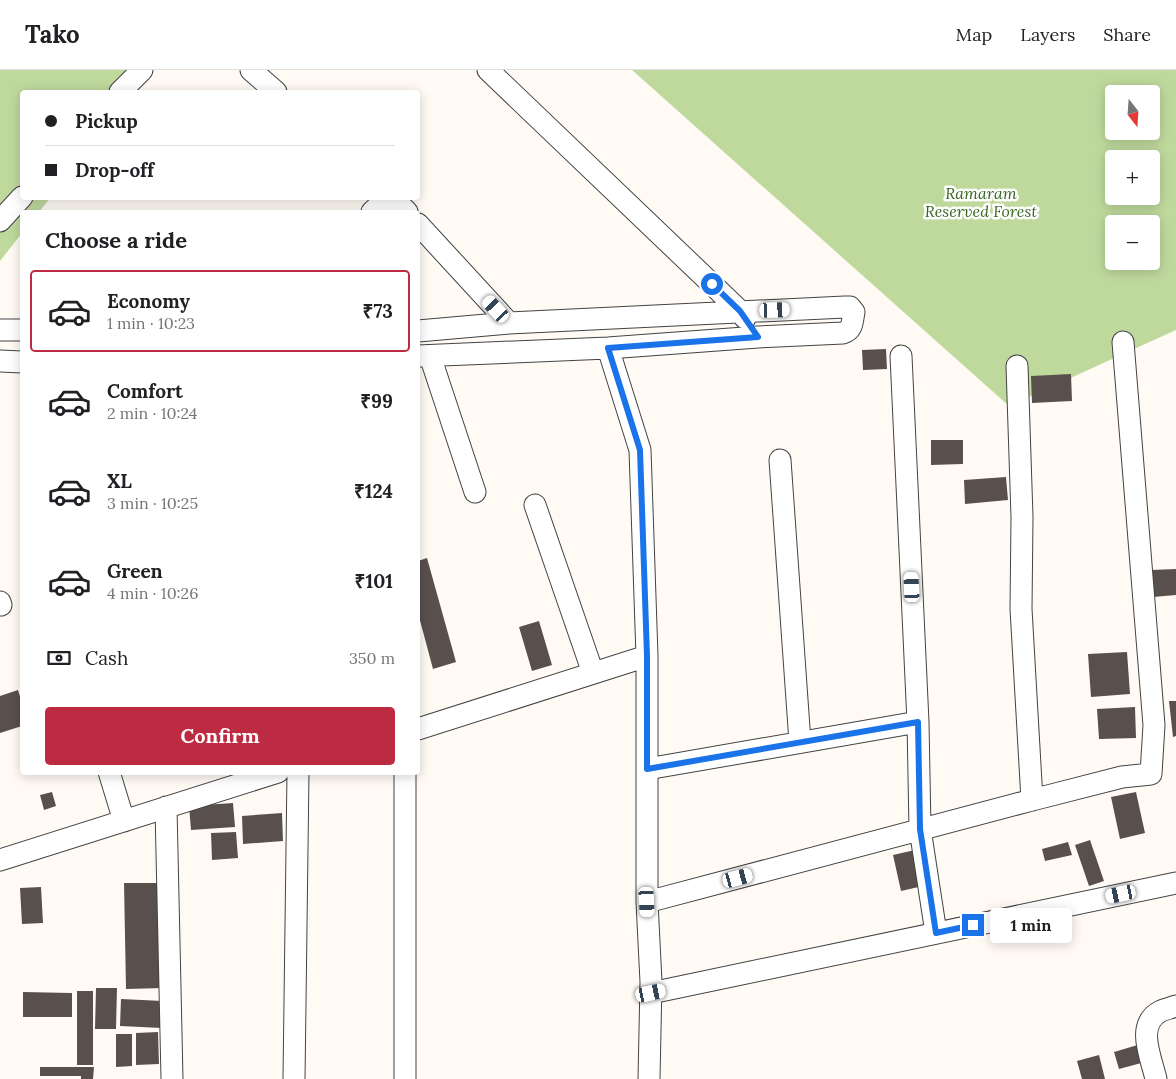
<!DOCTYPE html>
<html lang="en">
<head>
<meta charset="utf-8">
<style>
	:root { --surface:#fff; --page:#f2f2f2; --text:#202124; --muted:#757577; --line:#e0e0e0; --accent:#bd2b42 }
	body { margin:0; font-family:Lora,serif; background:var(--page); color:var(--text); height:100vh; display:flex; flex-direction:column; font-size:19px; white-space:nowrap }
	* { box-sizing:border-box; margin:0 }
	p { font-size:16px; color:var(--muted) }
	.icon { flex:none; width:28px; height:28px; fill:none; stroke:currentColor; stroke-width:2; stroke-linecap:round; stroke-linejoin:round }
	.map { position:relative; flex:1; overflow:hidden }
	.details { position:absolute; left:20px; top:140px; width:400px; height:565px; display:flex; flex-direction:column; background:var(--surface); border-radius:5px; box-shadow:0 2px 12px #0003 }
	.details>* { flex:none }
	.banner { position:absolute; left:20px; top:20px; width:400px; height:110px; border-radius:5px; box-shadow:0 2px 12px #0003; display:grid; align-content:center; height:110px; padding:0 25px; background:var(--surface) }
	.needle { width:32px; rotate:163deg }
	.fabs { position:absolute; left:1105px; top:15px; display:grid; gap:10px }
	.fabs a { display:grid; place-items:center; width:55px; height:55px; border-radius:5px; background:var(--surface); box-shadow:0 2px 12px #0003; font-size:25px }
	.end { position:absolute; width:22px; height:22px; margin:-11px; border:6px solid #1a73e8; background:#fff; box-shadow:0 0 0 2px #fff }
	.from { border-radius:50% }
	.bubble { position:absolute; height:35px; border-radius:5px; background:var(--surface); box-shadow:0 2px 12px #0003; font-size:16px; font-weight:800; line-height:35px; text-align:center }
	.car { position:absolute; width:15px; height:30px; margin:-15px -8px; border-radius:6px; box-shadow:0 0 4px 1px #0007; background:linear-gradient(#fff 24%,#345 0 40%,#fff 0 76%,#345 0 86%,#fff 0) }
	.banner b { display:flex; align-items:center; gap:18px; height:48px; font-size:19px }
	.banner b+b { border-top:1px solid var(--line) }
	.banner i { width:12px; height:12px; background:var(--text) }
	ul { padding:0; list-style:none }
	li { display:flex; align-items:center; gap:15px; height:82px; margin:0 10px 8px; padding:0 15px; border:2px solid transparent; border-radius:5px }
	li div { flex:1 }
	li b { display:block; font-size:19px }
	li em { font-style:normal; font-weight:800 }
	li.on { border-color:var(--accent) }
	li>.icon { width:45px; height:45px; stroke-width:1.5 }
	h2 { padding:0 25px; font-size:22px; line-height:60px }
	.pay { display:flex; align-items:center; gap:12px; height:55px; padding:0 25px; font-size:19px }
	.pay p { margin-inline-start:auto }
	.primary-button { display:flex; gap:10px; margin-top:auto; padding:10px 25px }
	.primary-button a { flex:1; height:58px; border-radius:5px; background:var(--accent); color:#fff; font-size:20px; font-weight:800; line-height:58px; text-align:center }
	header { display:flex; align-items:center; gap:30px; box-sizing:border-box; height:70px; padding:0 25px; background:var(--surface); border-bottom:1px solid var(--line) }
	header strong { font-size:24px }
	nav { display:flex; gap:28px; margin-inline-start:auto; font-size:18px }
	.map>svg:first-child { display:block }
	.forest { fill:#bfd99d; fill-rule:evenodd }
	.building { fill:#59504d }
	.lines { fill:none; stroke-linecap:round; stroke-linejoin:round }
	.street-casing { stroke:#434343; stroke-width:23 }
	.street { stroke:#fff; stroke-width:21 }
	.route { stroke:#1a73e8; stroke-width:6 }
	.labels { text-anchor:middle; stroke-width:5; stroke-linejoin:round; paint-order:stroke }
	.park-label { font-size:16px; font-style:italic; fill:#376721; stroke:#fff }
</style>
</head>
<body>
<header>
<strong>Tako</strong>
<nav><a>Map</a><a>Layers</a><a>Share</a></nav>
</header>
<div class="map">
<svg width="1176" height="1009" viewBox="0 0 1176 1009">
	<rect width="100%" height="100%" fill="#fffbf4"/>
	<path class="forest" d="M0 0H151L134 22H22V128H50L39 142H22V163L0 191Z
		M632 0H1176V260L1009 336ZM1114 24H1151V61H1114ZM1114 89H1151V126H1114ZM1114 154H1151V191H1114Z"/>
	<path class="building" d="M886 279 887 299 863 300 862 280Z
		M1071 304 1072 331 1032 333 1031 306Z
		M931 370H963V394L931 395Z
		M1006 407 1008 430 965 434 964 410Z
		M427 488 456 592 433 599 418 543V491Z
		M1176 499V525L1153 527 1151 500Z
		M539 551 552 595 532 601 519 557Z
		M1127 582 1130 624 1091 627 1088 584Z
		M18 620 22 633V656L0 663V626Z
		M1169 631H1176V666L1173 667Z
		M1135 637 1136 668 1099 669 1097 639Z
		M52 722 56 736 44 740 40 725Z
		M1136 722 1145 763 1120 769 1111 727Z
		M233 733 235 757 191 760 189 736Z
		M282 743 283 771 243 774 242 746Z
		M236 762 238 788 212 790 211 763Z
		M1090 770 1104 811 1089 816 1075 775Z
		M1068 772 1072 785 1045 791 1042 779Z
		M915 780 923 816 901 821 893 785Z
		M124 813H162L164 918 126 919Z
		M41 817 43 853 22 854 20 818Z
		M96 918H117L116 959H95Z
		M77 921H93V995H77Z
		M23 922 72 923V947H23Z
		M121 929 163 931 162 958 120 956Z
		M158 962 159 994 136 995V963Z
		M116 964H132V996L116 997Z
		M1141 974 1145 992 1119 999 1114 982Z
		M1099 985 1105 1009H1082L1077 991Z
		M40 997H94L93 1009H81V1006H40Z"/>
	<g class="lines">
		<g class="street-casing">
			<path id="street" d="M251 0 276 22
				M488 0 740 241 745 248
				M120 22 142 0
				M393 128 407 142
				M372 142 387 128
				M0 151 22 127
				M418 154 509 253
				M0 260H22
				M418 261 509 253 845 237H850L854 242C852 252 853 260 843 263L758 267 608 278 418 286
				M608 278 640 380 647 586V832L651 912 649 1009
				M430 286 475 422
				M901 286 918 652 920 759 936 863
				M0 291 22 292
				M1017 296 1022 447 1021 539 1032 730
				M780 390 800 672
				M535 435 593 603
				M0 532 1 535
				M418 659 647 586
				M647 699 918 652
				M109 702 124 751
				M405 702V1009
				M166 737 172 1009
				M0 790 278 702
				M647 832 1032 730 1122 707 1151 704 1154 655 1123 272
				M651 923 1176 813
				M294 1009 298 702
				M1156 1009C1151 987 1135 954 1161 941 1165 939 1171 938 1176 936"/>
		</g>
		<use href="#street" class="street"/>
	</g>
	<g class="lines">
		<path class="route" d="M712 214 740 241 758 267 608 278 640 380 647 586V699L918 652 920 759 936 863 973 855"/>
	</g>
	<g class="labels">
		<g class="park-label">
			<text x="981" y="129">Ramaram<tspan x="981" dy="18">Reserved Forest</tspan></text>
		</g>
	</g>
</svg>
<div class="fabs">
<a><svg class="needle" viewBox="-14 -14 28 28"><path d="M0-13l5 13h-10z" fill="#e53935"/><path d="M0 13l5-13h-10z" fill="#757577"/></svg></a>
<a>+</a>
<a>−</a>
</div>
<i class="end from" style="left:712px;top:214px"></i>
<i class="end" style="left:973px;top:855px"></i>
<div class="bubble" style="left:990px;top:838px;width:82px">1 min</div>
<i class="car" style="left:496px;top:239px;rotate:317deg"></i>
<i class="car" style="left:775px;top:240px;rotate:88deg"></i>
<i class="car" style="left:912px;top:517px;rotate:357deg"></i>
<i class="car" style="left:738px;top:808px;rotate:75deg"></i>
<i class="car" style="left:1121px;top:824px;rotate:258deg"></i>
<i class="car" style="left:647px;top:832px;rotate:177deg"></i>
<i class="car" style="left:651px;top:923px;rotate:78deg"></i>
<div class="banner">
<b><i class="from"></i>Pickup</b>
<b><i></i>Drop-off</b>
</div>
<section class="details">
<h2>Choose a ride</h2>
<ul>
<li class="on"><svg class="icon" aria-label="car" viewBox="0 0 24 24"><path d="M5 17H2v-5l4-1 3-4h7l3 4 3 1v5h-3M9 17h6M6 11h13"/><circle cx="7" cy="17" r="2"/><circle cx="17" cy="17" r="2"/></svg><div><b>Economy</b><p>1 min · 10:23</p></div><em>₹73</em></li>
<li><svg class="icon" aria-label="car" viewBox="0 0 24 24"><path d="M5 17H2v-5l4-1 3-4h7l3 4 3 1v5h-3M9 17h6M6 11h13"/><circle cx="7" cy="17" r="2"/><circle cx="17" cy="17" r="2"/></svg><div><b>Comfort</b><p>2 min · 10:24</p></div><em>₹99</em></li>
<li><svg class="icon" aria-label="car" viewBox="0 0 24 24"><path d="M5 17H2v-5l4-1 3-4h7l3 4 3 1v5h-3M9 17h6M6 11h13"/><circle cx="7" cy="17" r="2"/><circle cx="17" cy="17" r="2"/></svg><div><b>XL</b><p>3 min · 10:25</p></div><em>₹124</em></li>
<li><svg class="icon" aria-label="car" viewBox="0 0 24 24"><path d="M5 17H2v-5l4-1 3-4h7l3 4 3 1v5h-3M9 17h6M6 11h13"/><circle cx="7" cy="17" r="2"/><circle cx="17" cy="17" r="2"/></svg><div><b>Green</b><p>4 min · 10:26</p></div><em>₹101</em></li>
</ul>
<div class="pay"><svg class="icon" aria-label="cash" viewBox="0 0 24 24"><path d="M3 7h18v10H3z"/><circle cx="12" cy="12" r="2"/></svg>Cash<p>350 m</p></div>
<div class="primary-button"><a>Confirm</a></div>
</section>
</div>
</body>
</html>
